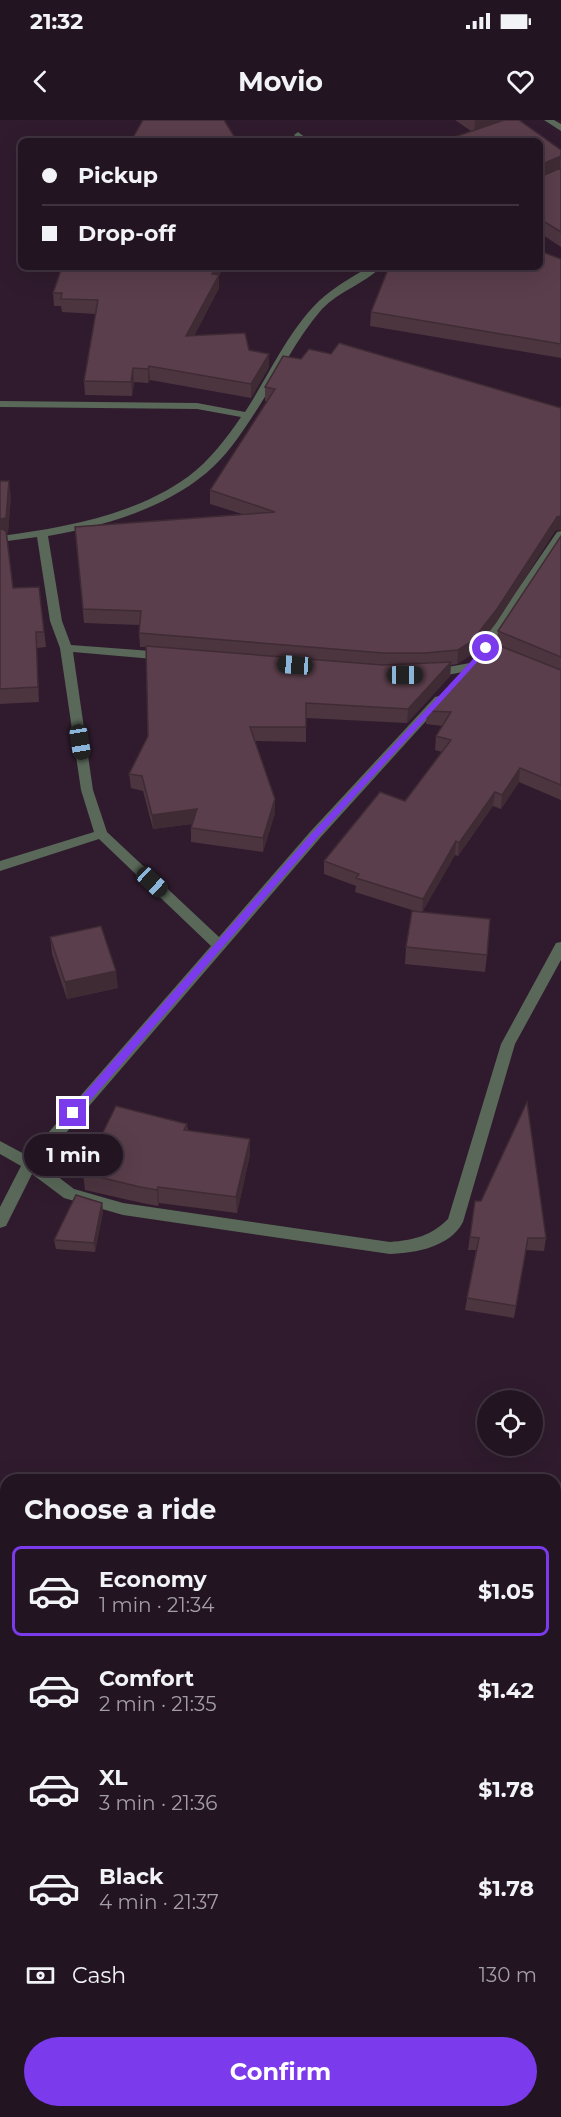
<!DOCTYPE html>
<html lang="en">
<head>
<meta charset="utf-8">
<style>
	:root { --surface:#231422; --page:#2f212f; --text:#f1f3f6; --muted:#a39ea5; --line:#403340; --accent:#7c3aed }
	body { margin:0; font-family:Montserrat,sans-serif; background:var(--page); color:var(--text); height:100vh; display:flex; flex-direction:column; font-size:22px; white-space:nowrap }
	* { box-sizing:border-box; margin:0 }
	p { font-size:20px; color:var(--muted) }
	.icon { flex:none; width:33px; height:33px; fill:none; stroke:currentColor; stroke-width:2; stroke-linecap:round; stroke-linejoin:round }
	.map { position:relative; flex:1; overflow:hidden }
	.side { position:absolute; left:0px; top:1354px; width:561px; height:644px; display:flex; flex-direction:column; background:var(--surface); border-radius:18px 18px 0 0; box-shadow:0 6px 24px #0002,0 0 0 2px var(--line) }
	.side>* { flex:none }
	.top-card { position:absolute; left:18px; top:18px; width:525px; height:132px; border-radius:9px; box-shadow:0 6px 24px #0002,0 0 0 2px var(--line); display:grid; align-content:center; height:132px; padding:0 24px; background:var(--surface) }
	.controls { position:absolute; left:477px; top:1270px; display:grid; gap:12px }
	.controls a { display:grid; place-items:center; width:66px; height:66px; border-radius:50%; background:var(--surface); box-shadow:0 6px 24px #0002,0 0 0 2px var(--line); font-size:30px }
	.end { position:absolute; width:27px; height:27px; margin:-14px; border:8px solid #7c3aed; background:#fff; box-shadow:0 0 0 3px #fff }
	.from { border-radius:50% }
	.bubble { position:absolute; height:42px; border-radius:21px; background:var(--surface); box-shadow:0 6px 24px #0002,0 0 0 2px var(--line); font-size:20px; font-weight:700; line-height:42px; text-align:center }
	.car { position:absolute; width:18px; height:36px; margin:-18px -9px; border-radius:8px; box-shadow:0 0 4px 2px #0007; background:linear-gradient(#222 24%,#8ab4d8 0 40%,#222 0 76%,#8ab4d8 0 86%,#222 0) }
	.top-card b { display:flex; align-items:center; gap:21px; height:57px; font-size:22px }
	.top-card b+b { border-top:2px solid var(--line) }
	.top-card i { width:15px; height:15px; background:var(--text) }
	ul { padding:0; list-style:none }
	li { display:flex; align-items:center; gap:18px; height:90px; margin:0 12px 9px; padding:0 12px; border:3px solid transparent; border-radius:9px }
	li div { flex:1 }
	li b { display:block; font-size:22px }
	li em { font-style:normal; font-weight:700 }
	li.selected { border-color:var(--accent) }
	li>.icon { width:54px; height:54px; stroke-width:1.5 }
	h2 { padding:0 24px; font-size:27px; line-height:72px }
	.pay { display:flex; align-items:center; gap:15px; height:66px; padding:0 24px; font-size:22px }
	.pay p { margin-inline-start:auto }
	.primary-button { display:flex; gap:12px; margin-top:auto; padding:12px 24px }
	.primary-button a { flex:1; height:69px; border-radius:36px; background:var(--accent); color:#fff; font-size:24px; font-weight:700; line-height:69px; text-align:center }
	.status { display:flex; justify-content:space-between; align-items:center; height:42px; padding:0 30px; background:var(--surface); direction:ltr }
	.status svg { height:16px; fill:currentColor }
	header { display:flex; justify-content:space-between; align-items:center; height:78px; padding:0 24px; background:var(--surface); font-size:27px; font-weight:700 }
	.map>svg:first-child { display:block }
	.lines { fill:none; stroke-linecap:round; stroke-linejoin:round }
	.minor { fill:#596858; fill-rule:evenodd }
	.wall { fill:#4d3540 }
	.shaded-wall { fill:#3f2b34 }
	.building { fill:#5a3e4b; stroke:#3f2b34; stroke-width:1.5 }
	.route { fill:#7c3aed }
</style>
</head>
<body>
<div class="status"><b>21:32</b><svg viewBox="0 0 49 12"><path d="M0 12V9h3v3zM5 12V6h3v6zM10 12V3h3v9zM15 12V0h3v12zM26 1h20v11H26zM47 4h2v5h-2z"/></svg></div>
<header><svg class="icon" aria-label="back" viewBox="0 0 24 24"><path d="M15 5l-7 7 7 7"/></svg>Movio<svg class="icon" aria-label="heart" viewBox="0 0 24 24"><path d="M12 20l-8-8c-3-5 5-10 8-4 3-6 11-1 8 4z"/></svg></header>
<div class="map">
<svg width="561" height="1997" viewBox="0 0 561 1997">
	<rect width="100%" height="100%" fill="#2f1b2d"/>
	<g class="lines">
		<path class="minor" d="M544 0H554L561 4V11Z
			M298 12 310 21H300L294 15Z
			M369 147H381C364 164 339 171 322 189 296 219 279 255 258 288 245 308 231 330 214 346 171 387 105 406 48 416L62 501 71 525 165 532 171 536 165 540 73 532 93 670 107 712 219 817 310 712 435 577 439 576 445 580 320 718 40 1043 74 1069 123 1083 390 1122C414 1120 431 1116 448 1099L501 924 556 823 561 822V840L515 924 463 1102C450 1127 416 1133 390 1134L123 1095 64 1078 32 1054 6 1106 0 1108V1087L21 1046 0 1034V1021L28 1036 211 826 99 719 0 751V741L94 712 81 670 60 528 50 501 37 417 0 422V416C63 408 136 395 189 356 210 340 226 319 241 297L197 289 0 287V281L197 283 245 292C269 255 288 211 319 181 334 167 352 157 369 147Z
			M561 411V422L481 541H473V535L557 412Z
			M470 543 476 547 474 550 431 558 425 554 431 550Z"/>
	</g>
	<path class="wall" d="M455 0H519L561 30V127L540 113V21L471 11Z
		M561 139V238L370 206 371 192Z
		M62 147H223L219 156V168L194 216 249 230 269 247 251 278 150 260 148 263 134 262 132 276 85 275 84 261 96 194 62 192 61 186H54L53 173Z
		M265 267 561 288 555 411 496 503 471 535 457 544 451 545 450 556 407 603 306 598V622L255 621 275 679V693L263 732 191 722V708L192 704 153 709 143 671 131 668 129 654 148 616 146 527H140L139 513 140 505 84 503 75 407 242 394 210 384V370L267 281H265Z
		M0 361 11 376 8 413H7L13 468 39 467 46 527 37 528 39 582 0 584Z
		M561 416V680L519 662 501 689 493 686 458 736 455 735 422 792 487 835 485 852 405 844 406 827 418 792 355 772 356 766 324 754V741L405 681 442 632 435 630 436 616 443 606 426 604 427 591 496 524 498 511Z
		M50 817 118 868 67 879 52 834Z
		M187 1004 188 1011 250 1019V1035L237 1093 159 1083 158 1086 142 1083 85 1070 83 1053Z
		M475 1081 546 1118 544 1131 526 1130 514 1198 465 1190 476 1130H468Z
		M102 1083 103 1092 95 1132 56 1129 54 1120Z"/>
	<path class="shaded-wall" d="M475 0H518L474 13Z
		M561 36 560 49 540 58V45Z
		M216 147H223L219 156V168L187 230 186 216Z
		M269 234V247L251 278V264Z
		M149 246 150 260 148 263V249Z
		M133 248 134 262 132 276 131 262Z
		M9 361 11 376 8 413 0 414V399Z
		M561 396V410L555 411 496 503 471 535 457 544 458 530 557 397Z
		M36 512 37 528 39 582 38 567Z
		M451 542 450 556 407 603 408 589Z
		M520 648 519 662 501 689 502 675Z
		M495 672 493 686 458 736 459 723Z
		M275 679V693L263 732V718Z
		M197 689 198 703 153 709 152 695Z
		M456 721 455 735 422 793 423 779Z
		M116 851 118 868 67 879 65 862Z
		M250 1019V1035L237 1093 236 1077Z
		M158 1067 159 1083 158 1086 157 1070Z
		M102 1083 103 1092 95 1132 94 1123Z"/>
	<path class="building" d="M143 0H224L237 21H131Z
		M504 0H519L561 30V36L540 45V48V21H443Z
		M561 48V112L540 99V55L542 56Z
		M540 131 561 139V224L371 192 389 147H540Z
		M62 147H216L212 154 219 155 186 216 245 213 249 230 269 234 251 264 149 246 148 249 133 248 131 262 84 261 98 180 61 179 62 173H53Z
		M339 223 561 288V396L557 397 497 489 472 521 458 530 425 533H383L139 513 141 491 83 489 75 407 275 392 210 370 275 269 265 267 283 236 301 239 309 229 331 234Z
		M0 361H9L6 398 0 399Z
		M0 408 6 411 13 468 39 467 44 512H36L38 567 0 569Z
		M561 416V537L498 511Z
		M490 522 561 550V665L520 648 502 675 495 672 459 723 456 721 423 779 356 758 359 754 324 741 380 672 405 681 451 620 436 616 451 592 427 591Z
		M146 526 383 545 451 542 408 589 306 583V607H250L275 679 263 718 191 708 197 689 152 695 142 656 129 654 148 616Z
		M412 791 490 799 487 835 406 827Z
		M101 806 116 851 65 862 50 817Z
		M527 982 546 1118H528L516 1186 467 1178 479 1118 470 1117 475 1081H481Z
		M116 986 187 1004 184 1010 250 1019 236 1077 158 1067 157 1070 140 1067 83 1053Z
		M76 1075 102 1083 94 1123 54 1120Z"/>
	<path class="route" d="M486 525 489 529 318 717 77 996H70V990L312 713Z"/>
</svg>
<div class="controls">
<a><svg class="icon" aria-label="locate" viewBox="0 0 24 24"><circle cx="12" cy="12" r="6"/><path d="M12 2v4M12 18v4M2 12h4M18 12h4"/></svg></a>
</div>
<i class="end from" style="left:486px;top:528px"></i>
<i class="end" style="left:73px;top:993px"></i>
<div class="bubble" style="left:24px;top:1014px;width:99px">1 min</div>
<i class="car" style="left:295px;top:545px;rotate:274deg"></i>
<i class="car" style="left:405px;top:555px;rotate:90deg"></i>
<i class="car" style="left:80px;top:622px;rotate:171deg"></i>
<i class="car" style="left:152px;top:762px;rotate:133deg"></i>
<div class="top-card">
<b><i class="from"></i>Pickup</b>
<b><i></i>Drop-off</b>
</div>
<section class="side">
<h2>Choose a ride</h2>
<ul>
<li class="selected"><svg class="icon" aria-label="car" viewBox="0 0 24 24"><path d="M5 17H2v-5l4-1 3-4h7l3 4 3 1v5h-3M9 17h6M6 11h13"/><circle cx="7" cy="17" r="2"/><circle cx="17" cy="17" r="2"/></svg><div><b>Economy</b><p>1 min · 21:34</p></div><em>$1.05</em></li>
<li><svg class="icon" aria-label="car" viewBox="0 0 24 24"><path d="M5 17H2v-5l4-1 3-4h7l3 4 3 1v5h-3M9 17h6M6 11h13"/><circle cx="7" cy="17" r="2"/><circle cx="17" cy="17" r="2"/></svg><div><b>Comfort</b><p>2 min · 21:35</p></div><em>$1.42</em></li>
<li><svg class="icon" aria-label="car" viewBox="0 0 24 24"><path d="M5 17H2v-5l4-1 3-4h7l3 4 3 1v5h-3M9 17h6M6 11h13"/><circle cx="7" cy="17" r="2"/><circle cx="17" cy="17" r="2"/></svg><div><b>XL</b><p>3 min · 21:36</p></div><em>$1.78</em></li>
<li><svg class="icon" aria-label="car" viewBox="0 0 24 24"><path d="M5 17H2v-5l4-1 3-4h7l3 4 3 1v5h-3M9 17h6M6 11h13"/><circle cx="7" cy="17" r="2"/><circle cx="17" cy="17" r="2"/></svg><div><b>Black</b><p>4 min · 21:37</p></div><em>$1.78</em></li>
</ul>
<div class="pay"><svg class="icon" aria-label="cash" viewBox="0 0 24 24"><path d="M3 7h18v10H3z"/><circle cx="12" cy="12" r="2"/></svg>Cash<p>130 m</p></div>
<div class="primary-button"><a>Confirm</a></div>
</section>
</div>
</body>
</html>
